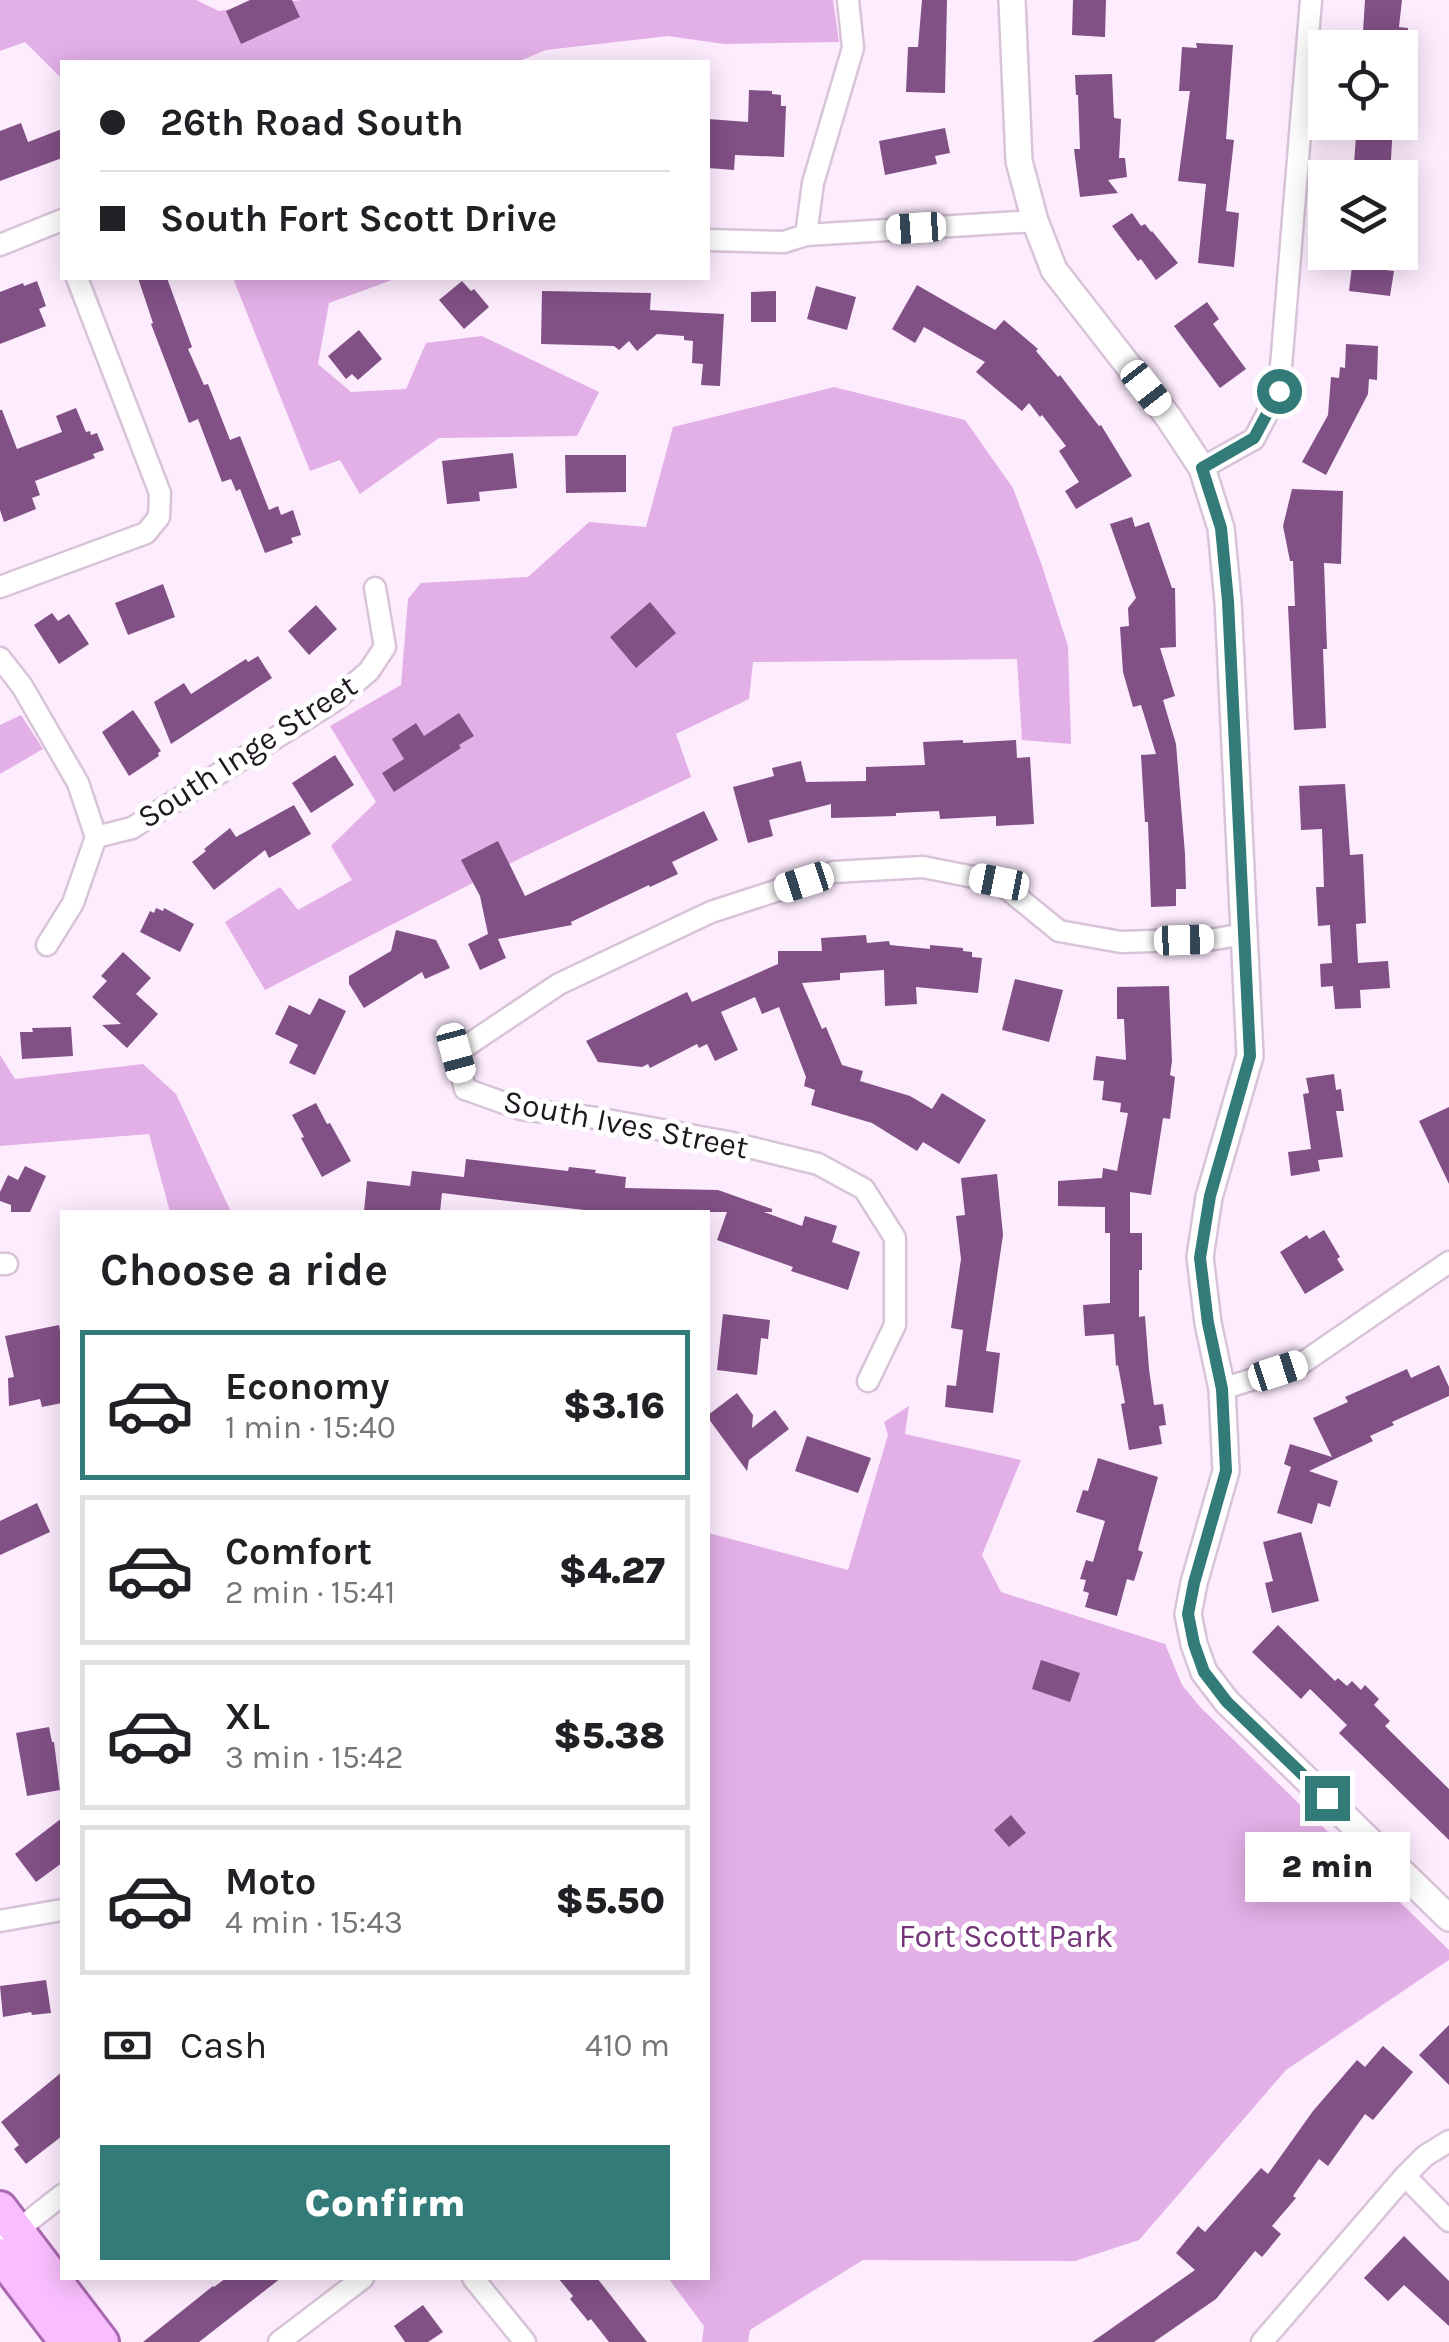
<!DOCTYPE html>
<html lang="en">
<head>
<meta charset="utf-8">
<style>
	:root { --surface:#fff; --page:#f6f6f6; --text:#202124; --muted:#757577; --line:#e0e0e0; --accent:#337b79 }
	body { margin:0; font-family:Karla,sans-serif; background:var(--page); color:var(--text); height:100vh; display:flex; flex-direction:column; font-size:38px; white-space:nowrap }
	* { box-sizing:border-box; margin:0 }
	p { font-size:32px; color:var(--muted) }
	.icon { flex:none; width:55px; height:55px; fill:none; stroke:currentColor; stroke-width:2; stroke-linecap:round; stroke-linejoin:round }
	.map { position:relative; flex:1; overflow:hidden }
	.panel { position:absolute; left:60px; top:1210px; width:650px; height:1070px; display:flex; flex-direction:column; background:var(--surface); border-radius:0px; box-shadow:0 5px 25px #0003 }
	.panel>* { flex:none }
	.banner { position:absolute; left:60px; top:60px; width:650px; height:220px; border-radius:0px; box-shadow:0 5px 25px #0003; display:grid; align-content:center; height:220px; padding:0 40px; background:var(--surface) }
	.tools { position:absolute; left:1308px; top:30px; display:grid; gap:20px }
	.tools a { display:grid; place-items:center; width:110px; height:110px; border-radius:0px; background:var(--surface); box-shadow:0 5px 25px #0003; font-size:50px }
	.end { position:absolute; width:45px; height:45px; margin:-22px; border:12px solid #337b79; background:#fff; box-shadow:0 0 0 5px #fff }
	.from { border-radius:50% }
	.bubble { position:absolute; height:70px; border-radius:0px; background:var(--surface); box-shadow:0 5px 25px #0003; font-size:32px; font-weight:800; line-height:70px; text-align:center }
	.car { position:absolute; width:30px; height:60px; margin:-30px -15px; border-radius:12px; box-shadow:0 0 8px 2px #0007; background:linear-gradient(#fff 24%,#345 0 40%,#fff 0 76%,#345 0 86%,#fff 0) }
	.banner b { display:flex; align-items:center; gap:35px; height:95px; font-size:38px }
	.banner b+b { border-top:2px solid var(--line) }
	.banner i { width:25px; height:25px; background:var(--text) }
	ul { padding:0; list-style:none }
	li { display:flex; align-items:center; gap:30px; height:150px; margin:0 20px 15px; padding:0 20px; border:5px solid var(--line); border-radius:0px }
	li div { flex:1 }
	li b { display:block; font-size:38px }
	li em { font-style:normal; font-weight:800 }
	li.current { border-color:var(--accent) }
	li>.icon { width:90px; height:90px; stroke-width:1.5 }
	h2 { padding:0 40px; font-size:45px; line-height:120px }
	.pay { display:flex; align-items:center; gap:25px; height:110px; padding:0 40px; font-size:38px }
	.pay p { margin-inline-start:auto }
	.cta { display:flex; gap:20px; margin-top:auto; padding:20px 40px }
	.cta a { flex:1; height:115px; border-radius:0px; background:var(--accent); color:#fff; font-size:40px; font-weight:800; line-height:115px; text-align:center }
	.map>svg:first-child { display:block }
	.green { fill:#e3afe7 }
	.building { fill:#815085 }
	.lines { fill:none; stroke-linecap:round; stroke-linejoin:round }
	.minor-casing { stroke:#d8c3d9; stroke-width:25 }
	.tertiary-casing { stroke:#d8c3d9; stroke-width:30 }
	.primary-casing { stroke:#aa68b0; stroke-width:38 }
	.minor { stroke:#fff; stroke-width:20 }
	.tertiary { stroke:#fff; stroke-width:25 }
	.primary { stroke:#f9befe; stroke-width:32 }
	.route { stroke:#337b79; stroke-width:12 }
	.labels { text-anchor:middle; stroke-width:10; stroke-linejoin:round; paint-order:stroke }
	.street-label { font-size:32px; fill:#1f1820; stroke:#fff }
	.park-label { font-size:32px; fill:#75357b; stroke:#fff }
</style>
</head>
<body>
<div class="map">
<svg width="1449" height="2342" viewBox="0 0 1449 2342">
	<rect width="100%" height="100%" fill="#fdecfe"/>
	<path class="green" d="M0 0H196L219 11 301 0H833L839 42 724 44 668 36 546 50 517 62H62V79L25 42 0 51Z
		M233 278H391L392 280 329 303 318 364 351 392 406 389 426 343 482 336 599 392 577 436 439 438 360 494 340 460 310 471Z
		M834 387 965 420 1013 488 1041 563 1068 646 1071 744 1022 740 1017 659 753 662 749 699 676 734 691 777 523 857 265 990 225 922 280 887 298 910 352 880 331 846 376 802 330 726 401 685 408 599 421 583 528 577 589 522 646 527 673 427Z
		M21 715 43 749 0 774V725Z
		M0 1055 15 1079 143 1064 176 1094 231 1212H170L149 1134 0 1146Z
		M909 1406 905 1434 1021 1460 982 1555 1001 1592 1165 1644 1182 1685 1201 1708 1449 1950V1960L1286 2070 1139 2240 1075 2261 863 2260 750 2330 748 2342H702L704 2326 668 2278H708V1533L848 1570 888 1435 884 1422Z"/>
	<path class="building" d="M250 0H292L300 17 241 44 226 11Z
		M922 0H947L945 93 906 92 908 47H918Z
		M1073 0H1106L1105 37 1072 35Z
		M1365 0H1402L1399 27 1408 28 1407 48H1362Z
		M1196 43 1233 45 1226 139 1234 140 1226 211 1239 213 1234 267 1198 263 1206 184 1178 181 1190 91H1179L1182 47 1197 48Z
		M1112 74 1114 118 1121 119 1119 158H1125L1127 177 1108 180 1118 193 1080 197 1074 149H1080L1078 95H1076L1075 75Z
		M749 90 772 91V94L781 95V106H786L784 157 735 155 734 170 708 168V119L748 122Z
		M1357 122H1393L1390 178H1353Z
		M21 123 28 142 62 129V158L0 181V131Z
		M945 128 950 153 935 156 937 164 885 175 879 141Z
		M1132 213 1141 226 1145 224 1151 232 1152 231 1178 263 1156 280 1141 259 1138 261 1112 226Z
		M1352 266 1394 271 1390 296 1349 291Z
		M138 278H167L192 347 188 349 204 385 208 384 230 440 240 436 269 510 278 506 281 515 293 510 301 535 291 538 293 543 265 553 240 489 236 491 231 479 222 482 198 419 189 423 151 324 153 323Z
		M37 281 46 306 39 309 46 326 0 344V292L23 283 24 286Z
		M462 281 471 291 474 289 489 307 464 329 439 300Z
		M917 285 995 330 1004 320 1038 349 1036 351 1058 377 1060 375 1099 426 1101 425 1132 476 1076 509 1065 491 1079 482 1059 451 1066 446 1042 415 1040 417 1029 403 1022 411 976 372 985 362 924 327 915 343 892 329Z
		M816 286 856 297 847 330 807 319Z
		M542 291 651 293 650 310 724 314 720 386 701 385 703 364 692 363 693 341 684 340V336L657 334 637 351 629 341 619 350 614 346 541 344Z
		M776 291V322H751V292Z
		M1207 302 1219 319 1213 324 1246 369 1220 388 1174 326Z
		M359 330 382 359 358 380 352 374 346 379 328 356Z
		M1346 344 1378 346 1377 380 1369 379 1368 394 1326 475 1302 462 1328 415 1331 377 1339 378 1340 367 1345 368Z
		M76 408 86 432 90 431 91 435 97 433 104 450 93 454 95 458 35 481 40 495 32 498 36 509 4 522 0 510V410H2L17 449 62 432 56 416Z
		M513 453 517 488 479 492 480 501 447 504 442 461Z
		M565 455H626V492L566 493Z
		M1292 489 1343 491 1341 564 1324 563 1327 649H1323L1326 728 1294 730 1288 606H1295L1293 561H1290L1283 526Z
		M1132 517 1135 527 1149 522 1172 588H1175L1176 647 1160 648 1175 696 1163 700 1176 744 1185 854 1186 889H1176V906L1151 907 1148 822H1145L1141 755 1156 754 1141 705 1133 707 1123 672 1120 627 1129 626 1128 608 1136 598 1110 524Z
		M163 584 175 617 128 635 115 603Z
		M650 602 676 633 636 668 610 637Z
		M316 605 337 629 309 655 288 631Z
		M52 613 58 621 69 614 89 644 59 664 34 625Z
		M258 656 272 678 171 744 154 702 184 683 191 694 246 659 248 662Z
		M133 710 161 751 158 753 159 756 129 776 102 732Z
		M459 713 474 736 459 745 461 748 394 792 382 773 404 759 392 739 416 723 424 736Z
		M963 740V743L1016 740 1017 758 1030 757 1034 824 996 826V816L940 819 939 811 896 813V816L831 818V804L769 820 773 836 748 843 733 787 774 776 772 768 801 761 806 782 866 781V767L925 765 923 742Z
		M335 755 354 785 311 813 292 783Z
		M1345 784 1350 855 1363 854 1366 923 1356 924 1358 963 1388 961 1390 988 1360 990 1361 1008 1335 1009 1333 986 1321 987 1320 964 1332 963 1330 925 1318 926 1316 887H1324L1322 829 1301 830 1299 786Z
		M294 805 311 834 269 858 265 850 214 890 192 862 206 851 204 849 230 828 236 837Z
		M704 811 718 840 672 862 678 874 650 887 649 885 571 922 572 925 498 939 506 958 480 970 468 944 488 934 480 896 461 860 498 841 525 896Z
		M156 908 163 911 164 908 194 924 180 952 140 932 150 911 154 913Z
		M396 930 436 940 450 968 425 979 422 972 364 1008 349 984V976L391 951Z
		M866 935 867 943 889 941 890 945 930 949V945L963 948V951L972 952V957L982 958 978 993 916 987 917 1004 885 1006 884 970 840 973V980L802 983 822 1029 826 1027 842 1065 863 1071 860 1081 910 1096 932 1109 942 1093 986 1120 959 1164 923 1142 917 1151 872 1123 811 1105 815 1090 804 1086 806 1077 779 1007 762 1014 755 997 721 1012 738 1050 715 1061 707 1044 699 1048 697 1044 650 1068 648 1064 642 1067 598 1062 586 1041 687 992 692 1002 778 964V951H822L821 938Z
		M123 952 151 978 136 994 158 1014 127 1048 102 1025 121 1024 92 997 107 981 101 976Z
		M1015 979 1063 990 1049 1042 1002 1030Z
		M1169 986 1172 1061 1170 1075 1175 1077 1170 1119 1163 1118 1151 1195 1130 1192V1233H1142V1270H1139V1317L1145 1316 1149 1369 1154 1405 1163 1404 1166 1425 1159 1426 1162 1444 1129 1450 1121 1404 1125 1403 1118 1365 1116 1366 1114 1334 1085 1336 1083 1305 1110 1303V1233H1105V1207L1058 1206V1181L1102 1178 1103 1168 1117 1171 1128 1113 1120 1112 1121 1103 1102 1100 1104 1081 1093 1080 1096 1056 1126 1060 1124 1019H1117V987Z
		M319 998 346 1011 315 1075 289 1063 298 1045 275 1034 289 1005 310 1015Z
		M71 1027 73 1056 22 1059 20 1032H33L32 1028Z
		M1334 1074 1336 1090 1341 1089 1344 1111H1336L1343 1157 1318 1160 1320 1171 1291 1176 1288 1152 1311 1149 1303 1094 1309 1093 1306 1078Z
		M316 1103 327 1124 330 1123 351 1161 322 1177 301 1138 304 1137 292 1115Z
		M1449 1107V1184L1419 1121Z
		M466 1159 568 1171 569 1167 596 1170 595 1173 626 1177 625 1188 718 1190 772 1209V1212H764L802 1226 805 1216 837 1226 832 1242 860 1252 848 1290 791 1271 793 1267 717 1240 727 1212H601L442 1193 440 1212 364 1211 367 1181 410 1186 412 1171 464 1177Z
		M25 1166 46 1176 30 1212H11V1205L0 1201V1192L8 1175 18 1180Z
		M997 1174 1003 1235 986 1351 1000 1353 993 1413 945 1407 947 1385 956 1386 963 1330 951 1328 961 1259 956 1216 965 1215 961 1178Z
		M1324 1230 1340 1257 1337 1259 1344 1270 1305 1294 1280 1252 1307 1235 1309 1239Z
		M723 1314 770 1320 768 1339 761 1338 757 1375 717 1370Z
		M59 1325 62 1343V1403L42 1407 40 1399 9 1406 8 1378 14 1377 5 1336Z
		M1439 1365 1449 1387V1396L1392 1422 1394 1425 1370 1436 1373 1441 1309 1471 1338 1481 1330 1507 1318 1503 1312 1524 1277 1513 1291 1467 1284 1464 1290 1444 1332 1457 1313 1418 1348 1402 1345 1397 1407 1369 1411 1378Z
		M737 1393 753 1415 752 1428 775 1410 789 1429 749 1460 747 1471 708 1418V1415Z
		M807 1436 871 1458 858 1493 795 1471Z
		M1098 1458 1158 1477 1138 1550 1143 1552 1134 1581 1127 1579 1117 1616 1085 1607 1089 1593 1083 1591 1086 1580 1080 1579 1086 1560 1093 1562 1105 1521 1076 1512 1083 1490 1088 1491Z
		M37 1503 50 1532 0 1555V1521Z
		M1301 1532 1319 1601 1272 1613 1265 1583 1273 1581 1263 1542Z
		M1278 1625 1335 1681 1338 1678 1347 1686 1352 1681 1361 1690 1365 1685 1379 1699 1374 1705 1390 1721 1385 1726 1449 1789V1840L1339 1733 1347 1725 1310 1689 1301 1699 1252 1652Z
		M1041 1660 1080 1673 1070 1702 1032 1689Z
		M49 1727 52 1742H54L60 1790 27 1796 16 1733Z
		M1011 1815 1026 1833 1009 1847 994 1830Z
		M62 1818V1863L36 1882 15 1854Z
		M46 1980 51 2013 32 2015 31 2012 3 2017 0 1986Z
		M1449 2025V2085L1419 2055Z
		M1383 2046 1413 2072 1373 2120 1365 2114 1328 2166 1319 2159 1293 2196 1296 2198 1272 2226 1281 2234 1262 2257 1255 2251 1216 2299 1154 2342H1092L1195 2270 1176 2253 1198 2226 1205 2232 1261 2168 1268 2174 1313 2111 1357 2060 1365 2067Z
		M62 2072V2136L26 2164 14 2149 19 2145 1 2122Z
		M1404 2236 1449 2281V2326L1404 2285 1388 2301 1364 2278Z
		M226 2278H281L199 2342H143L213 2286 214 2287Z
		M558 2278H597L647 2342H609L591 2319 588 2321 570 2299 573 2296Z
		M423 2305 443 2332 428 2342H405L394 2326Z"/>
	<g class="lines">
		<g class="minor-casing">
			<path id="minor" d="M806 235 813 183 853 48 848 0
				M708 240 784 242 806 235 1035 221
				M0 245 62 220
				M1202 468 1254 439 1279 391 1311 0
				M0 587 146 533 159 517 160 493 77 278
				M0 658 22 686 78 783 96 837 73 903 47 945
				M96 837 132 828 333 702 369 671 385 647 375 588
				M0 1264H7
				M868 1381 895 1325V1238L864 1189 818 1164 728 1142 596 1118 521 1109 465 1089 456 1053 559 984 711 912 834 872 923 867 999 882 1059 931 1121 942 1215 939 1245 934
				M1222 1389 1301 1364 1449 1262
				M0 1921 62 1910
				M1405 2176 1449 2221
				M9 2237 62 2195
				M473 2278 525 2342
				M279 2342 363 2278
				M1262 2342 1405 2176 1425 2156 1449 2141"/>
		</g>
		<g class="tertiary-casing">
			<path id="tertiary" d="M1012 0 1019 161 1035 221 1054 270 1169 418 1202 468 1221 528 1228 601 1250 1056 1209 1197 1200 1257 1208 1323 1222 1389 1226 1471 1194 1583 1188 1614 1194 1644 1204 1672 1227 1702 1449 1918"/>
		</g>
		<g class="primary-casing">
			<path id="primary" d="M0 2208 102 2342
				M0 2255 66 2342"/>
		</g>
		<use href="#minor" class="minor"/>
		<use href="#tertiary" class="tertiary"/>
		<use href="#primary" class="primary"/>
	</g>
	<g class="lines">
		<path class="route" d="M1279 391 1254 438 1202 468 1221 528 1228 601 1250 1056 1210 1196 1200 1258 1208 1323 1222 1389 1226 1471 1194 1583 1188 1614 1194 1644 1204 1672 1227 1702 1327 1798"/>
	</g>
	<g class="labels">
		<g class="street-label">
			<text transform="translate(247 751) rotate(-33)" y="11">South Inge Street</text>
			<text transform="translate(626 1124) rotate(11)" y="11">South Ives Street</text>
		</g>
		<g class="park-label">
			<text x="1006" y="1947">Fort Scott Park</text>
		</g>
	</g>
</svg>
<div class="tools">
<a><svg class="icon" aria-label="locate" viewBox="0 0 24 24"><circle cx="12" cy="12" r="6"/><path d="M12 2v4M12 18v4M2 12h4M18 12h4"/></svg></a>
<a><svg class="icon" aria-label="layers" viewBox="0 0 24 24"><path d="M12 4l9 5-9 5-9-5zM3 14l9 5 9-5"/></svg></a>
</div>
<i class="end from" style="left:1279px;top:391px"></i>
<i class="end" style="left:1327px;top:1798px"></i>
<div class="bubble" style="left:1245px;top:1832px;width:165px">2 min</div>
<i class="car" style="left:916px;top:228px;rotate:266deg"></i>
<i class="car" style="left:1146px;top:388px;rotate:142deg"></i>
<i class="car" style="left:804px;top:882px;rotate:252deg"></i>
<i class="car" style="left:999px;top:882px;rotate:281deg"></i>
<i class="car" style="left:1184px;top:940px;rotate:88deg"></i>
<i class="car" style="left:456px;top:1053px;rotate:165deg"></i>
<i class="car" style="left:1278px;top:1371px;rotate:72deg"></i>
<div class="banner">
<b><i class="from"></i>26th Road South</b>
<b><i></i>South Fort Scott Drive</b>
</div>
<section class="panel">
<h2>Choose a ride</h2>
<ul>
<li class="current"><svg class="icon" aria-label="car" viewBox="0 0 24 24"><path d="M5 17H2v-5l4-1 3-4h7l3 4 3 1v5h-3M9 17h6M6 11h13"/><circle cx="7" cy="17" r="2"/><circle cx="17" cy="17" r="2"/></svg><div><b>Economy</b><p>1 min · 15:40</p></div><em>$3.16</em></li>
<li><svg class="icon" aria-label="car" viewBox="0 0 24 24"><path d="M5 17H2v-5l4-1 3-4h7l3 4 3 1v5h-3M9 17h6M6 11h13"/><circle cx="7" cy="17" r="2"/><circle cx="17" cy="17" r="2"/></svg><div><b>Comfort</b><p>2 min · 15:41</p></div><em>$4.27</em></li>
<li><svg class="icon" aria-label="car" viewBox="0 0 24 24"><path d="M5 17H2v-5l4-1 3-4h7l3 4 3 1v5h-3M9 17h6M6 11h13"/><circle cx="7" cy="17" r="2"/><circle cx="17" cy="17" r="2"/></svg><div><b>XL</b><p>3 min · 15:42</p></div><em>$5.38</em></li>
<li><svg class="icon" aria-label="car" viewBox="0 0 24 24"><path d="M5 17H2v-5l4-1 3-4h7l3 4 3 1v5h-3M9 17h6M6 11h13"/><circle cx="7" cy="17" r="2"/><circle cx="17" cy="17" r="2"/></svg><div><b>Moto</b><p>4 min · 15:43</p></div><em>$5.50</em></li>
</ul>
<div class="pay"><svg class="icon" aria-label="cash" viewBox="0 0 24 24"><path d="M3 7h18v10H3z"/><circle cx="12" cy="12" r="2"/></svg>Cash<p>410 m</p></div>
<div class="cta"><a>Confirm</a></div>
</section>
</div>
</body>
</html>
